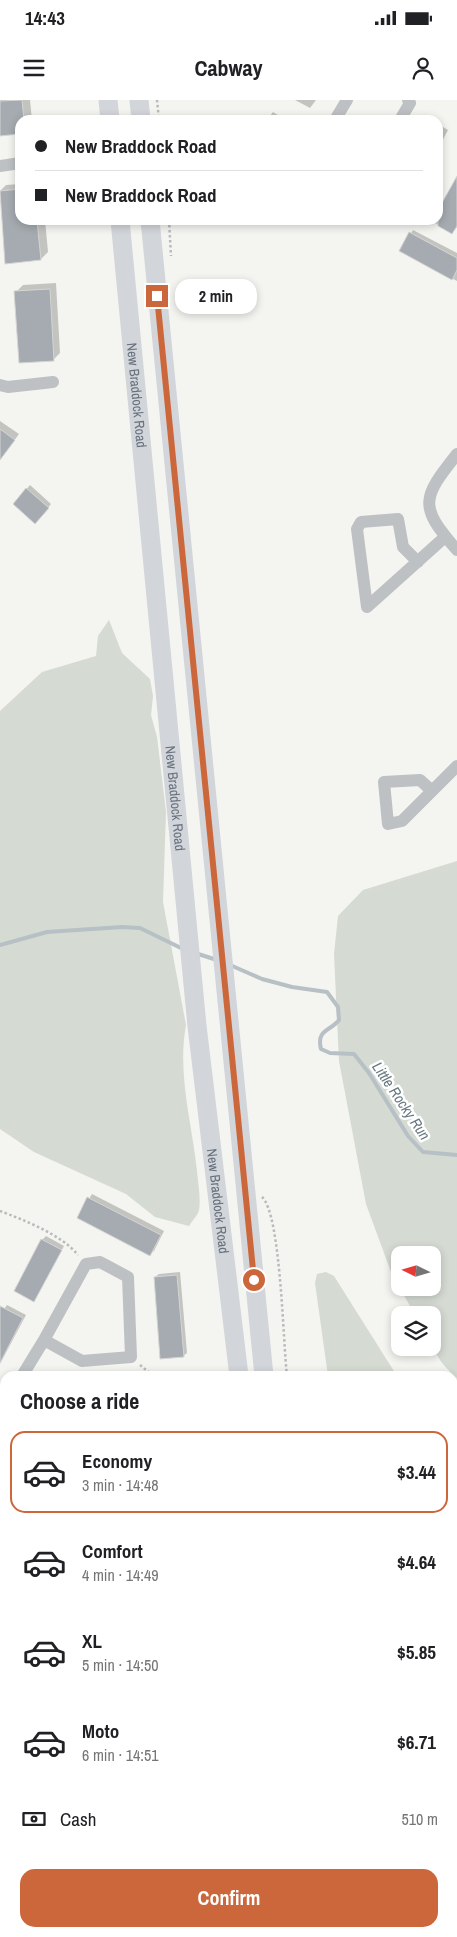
<!DOCTYPE html>
<html lang="en">
<head>
<meta charset="utf-8">
<style>
	:root { --surface:#fff; --page:#f6f6f6; --text:#202124; --muted:#757577; --line:#e0e0e0; --accent:#cb673b }
	body { margin:0; font-family:"Archivo Narrow",sans-serif; background:var(--page); color:var(--text); height:100vh; display:flex; flex-direction:column; font-size:19px; white-space:nowrap }
	* { box-sizing:border-box; margin:0 }
	p { font-size:16px; color:var(--muted) }
	.icon { flex:none; width:28px; height:28px; fill:none; stroke:currentColor; stroke-width:2; stroke-linecap:round; stroke-linejoin:round }
	.map { position:relative; flex:1; overflow:hidden }
	.panel { position:absolute; left:0px; top:1271px; width:458px; height:566px; display:flex; flex-direction:column; background:var(--surface); border-radius:15px 15px 0 0; box-shadow:0 2px 8px #0003 }
	.panel>* { flex:none }
	.banner { position:absolute; left:15px; top:15px; width:428px; height:110px; border-radius:15px; box-shadow:0 2px 8px #0003; display:grid; align-content:center; height:110px; padding:0 20px; background:var(--surface) }
	.needle { width:32px; rotate:275deg }
	.fabs { position:absolute; left:391px; top:1146px; display:grid; gap:10px }
	.fabs a { display:grid; place-items:center; width:50px; height:50px; border-radius:10px; background:var(--surface); box-shadow:0 2px 8px #0003; font-size:25px }
	.end { position:absolute; width:22px; height:22px; margin:-11px; border:6px solid #cb673b; background:#fff; box-shadow:0 0 0 2px #fff }
	.from { border-radius:50% }
	.bubble { position:absolute; height:35px; border-radius:15px; background:var(--surface); box-shadow:0 2px 8px #0003; font-size:16px; font-weight:800; line-height:35px; text-align:center }
	.banner b { display:flex; align-items:center; gap:18px; height:48px; font-size:19px }
	.banner b+b { border-top:1px solid var(--line) }
	.banner i { width:12px; height:12px; background:var(--text) }
	ul { padding:0; list-style:none }
	li { display:flex; align-items:center; gap:15px; height:82px; margin:0 10px 8px; padding:0 10px; border:2px solid transparent; border-radius:15px }
	li div { flex:1 }
	li b { display:block; font-size:19px }
	li em { font-style:normal; font-weight:800 }
	li.active { border-color:var(--accent) }
	li>.icon { width:45px; height:45px; stroke-width:1.5 }
	h2 { padding:0 20px; font-size:22px; line-height:60px }
	.pay { display:flex; align-items:center; gap:12px; height:55px; padding:0 20px; font-size:19px }
	.pay p { margin-inline-start:auto }
	.primary-button { display:flex; gap:10px; margin-top:auto; padding:10px 20px }
	.primary-button a { flex:1; height:58px; border-radius:15px; background:var(--accent); color:#fff; font-size:20px; font-weight:800; line-height:58px; text-align:center }
	.status { display:flex; justify-content:space-between; align-items:center; height:35px; padding:0 25px; background:var(--surface); direction:ltr }
	.status svg { height:14px; fill:currentColor }
	header { display:flex; justify-content:space-between; align-items:center; height:65px; padding:0 20px; background:var(--surface); font-size:22px; font-weight:800 }
	.map>svg:first-child { display:block }
	.green { fill:#d5dad3 }
	.water { fill:#b7c0c4 }
	.shadow { fill:#0003 }
	.lines { fill:none; stroke-linecap:round; stroke-linejoin:round }
	.stream { stroke:#b7c0c4; stroke-width:4 }
	.building { fill:#a5abb0; stroke:#d5d5d4 }
	.path { stroke:#b8babc; stroke-width:2.5; stroke-dasharray:2.5 2.5; stroke-linecap:butt }
	.street { stroke:#bec1c4; stroke-width:12 }
	.secondary { stroke:#d2d5d9; stroke-width:19 }
	.route { stroke:#cb673b; stroke-width:6 }
	.labels { text-anchor:middle; stroke-width:5; stroke-linejoin:round; paint-order:stroke }
	.street-label { font-size:14px; fill:#67727e; stroke:#fff }
	.water-label { font-size:15px; font-style:italic; fill:#687982; stroke:#fff }
</style>
</head>
<body>
<div class="status"><b>14:43</b><svg viewBox="0 0 49 12"><path d="M0 12V9h3v3zM5 12V6h3v6zM10 12V3h3v9zM15 12V0h3v12zM26 1h20v11H26zM47 4h2v5h-2z"/></svg></div>
<header><svg class="icon" aria-label="menu" viewBox="0 0 24 24"><path d="M4 6h16M4 12h16M4 18h16"/></svg>Cabway<svg class="icon" aria-label="person" viewBox="0 0 24 24"><circle cx="12" cy="8" r="4"/><path d="M4 21q1-7 8-7t8 7"/></svg></header>
<div class="map">
<svg width="457" height="1837" viewBox="0 0 457 1837">
	<rect width="100%" height="100%" fill="#f4f4f1"/>
	<path class="green" d="M109 520 122 553 150 579 153 596 151 615 157 637 166 712 163 802 186 925C177 974 192 1023 197 1071 198 1083 201 1098 199 1110 198 1115 192 1121 189 1126L155 1117 126 1094 34 1052 0 1029V611L42 572 96 556 98 536Z
		M457 761V1278C432 1256 432 1247 432 1215H415L400 1188H432V1155H400V1187L391 1172 366 1104 339 961 334 854 338 816 363 790Z
		M326 1172 334 1176 397 1276H328L315 1183 317 1174Z
		M457 1641V1837H382V1833L452 1832V1642Z"/>
	<path class="water" d="M164 1833 165 1832 220 1833 217 1837H170Z"/>
	<path class="shadow" d="M0 0H30L32 20H20V33L0 35Z
		M295 0H316L310 8Z
		M273 12 286 20H267Z
		M438 24 448 30 438 49Z
		M457 79V127L452 133 432 121 438 120V112Z
		M20 84V120H45L48 152 41 159 6 162 0 91 6 85Z
		M413 130 457 153V181L401 151Z
		M56 183 60 253 53 260 16 192 23 185Z
		M0 321 19 334 0 360Z
		M30 385 51 404 39 419 14 404Z
		M92 1094 164 1131 154 1151 150 1154 78 1117Z
		M46 1136 64 1146 34 1200 42 1140Z
		M180 1172 187 1253 183 1256 155 1177 159 1174Z
		M7 1205 26 1215 0 1264V1215Z
		M5 1368V1384L0 1381Z
		M0 1505 5 1508V1515L0 1523Z
		M5 1585V1597L0 1593Z"/>
	<g class="lines">
		<path class="stream" d="M0 845 47 832 122 827 140 828 183 849
			M195 853 217 860
			M230 865 262 879 292 887 327 892 338 907 339 920C331 931 316 929 321 949L330 953 354 954 369 973 408 1036 423 1052 457 1055"/>
	</g>
	<path class="building" d="M22 0 24 20H20V34L0 36V1Z
		M457 76V126L452 134 438 126V110Z
		M20 89V120H37L41 160 5 164 0 91Z
		M409 132 457 158V170L452 180 399 151Z
		M50 189 54 261 19 263 14 191Z
		M0 329 15 340 0 360Z
		M26 388 49 408 35 424 13 404Z
		M87 1097 161 1135 150 1156 77 1118Z
		M41 1139 62 1150 34 1202 14 1191Z
		M177 1175 184 1257 160 1259 154 1177Z
		M0 1206 23 1218 0 1263Z"/>
	<g class="lines">
		<path class="path" d="M157 0 159 20
			M169 120 171 156
			M262 1097C281 1114 283 1244 287 1276
			M0 1111C24 1120 62 1135 78 1155
			M140 1265 151 1274 171 1272 185 1276
			M452 1294 457 1293
			M452 1407 457 1414
			M452 1645H457
			M0 1713 5 1715"/>
		<path class="street" d="M335 20 347 0
			M400 20 410 3 408 0
			M0 66 20 63
			M0 285 8 287 53 282
			M457 354C422 398 418 406 457 450
			M418 462 403 447 398 419 361 422 357 429 367 507 445 437
			M431 690 420 680 384 682 388 724 402 721 457 666
			M22 1276 44 1240 86 1164 100 1162 128 1177 131 1257 82 1261 44 1240
			M0 1311 5 1303
			M0 1431 5 1435
			M0 1628 5 1629
			M59 1837 62 1832"/>
		<g class="secondary">
			<path d="M108 0 110 20"/>
			<path d="M139 0 141 20"/>
			<path id="s1" d="M120 120 197 926 239 1276"/>
			<path d="M150 120 264 1276"/>
			<path d="M289 1832V1837"/>
			<path d="M319 1832V1837"/>
		</g>
	</g>
	<g class="lines">
		<path class="route" d="M157 196 254 1180"/>
	</g>
	<g class="labels">
		<g class="street-label">
			<text dy="5" stroke="none"><textPath href="#s1" startOffset="176">New Braddock Road</textPath></text>
			<text dy="5" stroke="none"><textPath href="#s1" startOffset="581">New Braddock Road</textPath></text>
			<text dy="5" stroke="none"><textPath href="#s1" startOffset="986">New Braddock Road</textPath></text>
		</g>
		<g class="water-label">
			<text transform="translate(401 1001) rotate(56)" y="5">Little Rocky Run</text>
		</g>
	</g>
</svg>
<div class="fabs">
<a><svg class="needle" viewBox="-14 -14 28 28"><path d="M0-13l5 13h-10z" fill="#e53935"/><path d="M0 13l5-13h-10z" fill="#757577"/></svg></a>
<a><svg class="icon" aria-label="layers" viewBox="0 0 24 24"><path d="M12 4l9 5-9 5-9-5zM3 14l9 5 9-5"/></svg></a>
</div>
<i class="end from" style="left:254px;top:1180px"></i>
<i class="end" style="left:157px;top:196px"></i>
<div class="bubble" style="left:175px;top:179px;width:82px">2 min</div>
<div class="banner">
<b><i class="from"></i>New Braddock Road</b>
<b><i></i>New Braddock Road</b>
</div>
<section class="panel">
<h2>Choose a ride</h2>
<ul>
<li class="active"><svg class="icon" aria-label="car" viewBox="0 0 24 24"><path d="M5 17H2v-5l4-1 3-4h7l3 4 3 1v5h-3M9 17h6M6 11h13"/><circle cx="7" cy="17" r="2"/><circle cx="17" cy="17" r="2"/></svg><div><b>Economy</b><p>3 min · 14:48</p></div><em>$3.44</em></li>
<li><svg class="icon" aria-label="car" viewBox="0 0 24 24"><path d="M5 17H2v-5l4-1 3-4h7l3 4 3 1v5h-3M9 17h6M6 11h13"/><circle cx="7" cy="17" r="2"/><circle cx="17" cy="17" r="2"/></svg><div><b>Comfort</b><p>4 min · 14:49</p></div><em>$4.64</em></li>
<li><svg class="icon" aria-label="car" viewBox="0 0 24 24"><path d="M5 17H2v-5l4-1 3-4h7l3 4 3 1v5h-3M9 17h6M6 11h13"/><circle cx="7" cy="17" r="2"/><circle cx="17" cy="17" r="2"/></svg><div><b>XL</b><p>5 min · 14:50</p></div><em>$5.85</em></li>
<li><svg class="icon" aria-label="car" viewBox="0 0 24 24"><path d="M5 17H2v-5l4-1 3-4h7l3 4 3 1v5h-3M9 17h6M6 11h13"/><circle cx="7" cy="17" r="2"/><circle cx="17" cy="17" r="2"/></svg><div><b>Moto</b><p>6 min · 14:51</p></div><em>$6.71</em></li>
</ul>
<div class="pay"><svg class="icon" aria-label="cash" viewBox="0 0 24 24"><path d="M3 7h18v10H3z"/><circle cx="12" cy="12" r="2"/></svg>Cash<p>510 m</p></div>
<div class="primary-button"><a>Confirm</a></div>
</section>
</div>
</body>
</html>
